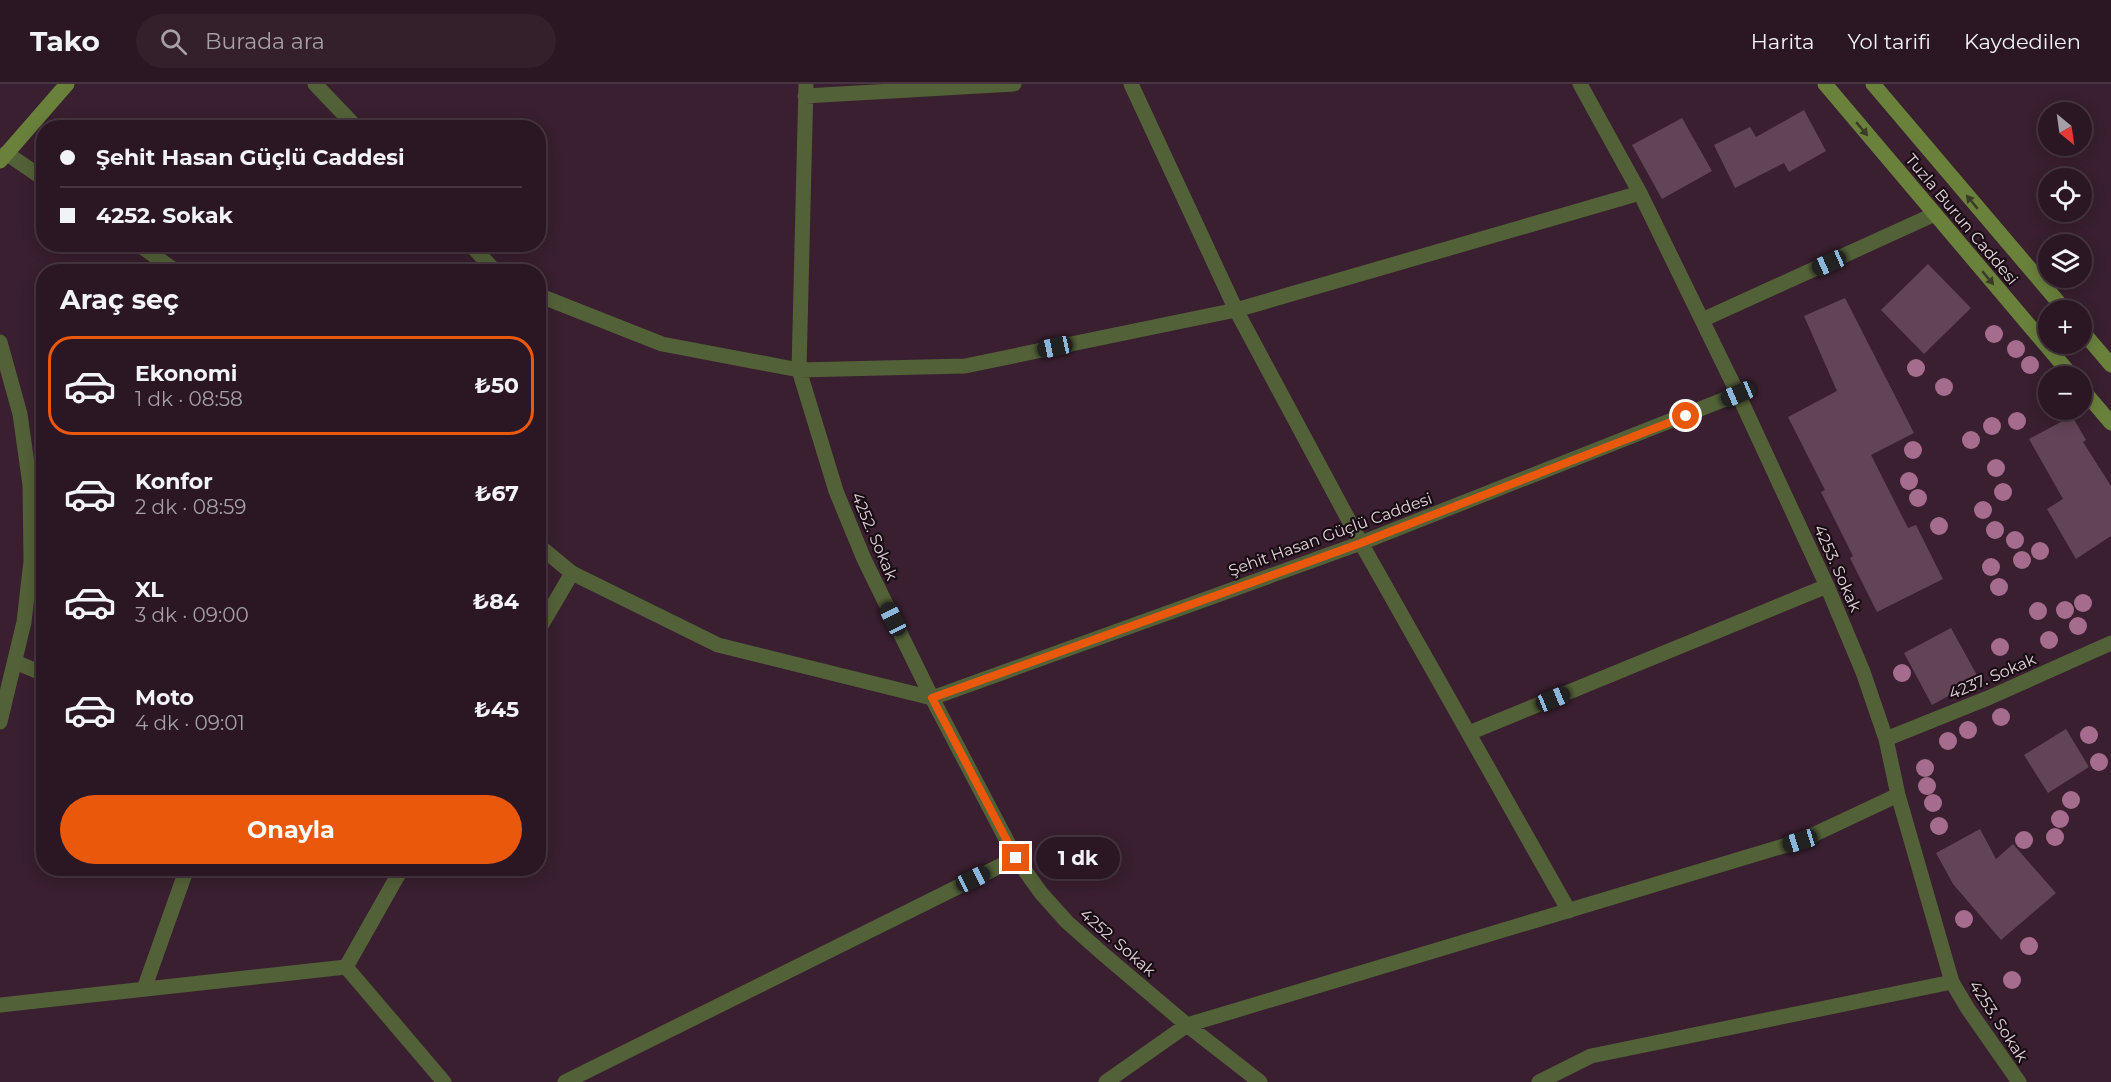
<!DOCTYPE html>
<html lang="tr">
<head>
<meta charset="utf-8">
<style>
	:root { --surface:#2b1723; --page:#33202b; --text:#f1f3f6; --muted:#a69fa6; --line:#473641; --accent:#ea580c }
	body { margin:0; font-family:Montserrat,sans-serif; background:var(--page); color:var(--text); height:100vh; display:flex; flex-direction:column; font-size:22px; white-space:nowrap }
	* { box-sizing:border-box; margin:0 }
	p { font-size:20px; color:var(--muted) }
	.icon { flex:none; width:33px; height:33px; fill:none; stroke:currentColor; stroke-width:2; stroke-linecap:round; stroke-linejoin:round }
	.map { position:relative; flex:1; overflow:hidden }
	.drawer { position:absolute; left:36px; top:180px; width:510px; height:612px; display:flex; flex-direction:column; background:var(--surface); border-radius:24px; box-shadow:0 3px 15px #0003,0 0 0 2px var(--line) }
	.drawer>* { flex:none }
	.guide { position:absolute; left:36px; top:36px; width:510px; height:132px; border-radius:24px; box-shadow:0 3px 15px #0003,0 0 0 2px var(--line); display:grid; align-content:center; height:132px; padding:0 24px; background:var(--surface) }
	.needle { width:39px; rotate:151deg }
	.tools { position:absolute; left:2038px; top:18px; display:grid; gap:12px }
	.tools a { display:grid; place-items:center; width:54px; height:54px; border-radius:50%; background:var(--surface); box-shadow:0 3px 15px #0003,0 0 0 2px var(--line); font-size:30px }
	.end { position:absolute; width:27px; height:27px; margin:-14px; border:8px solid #ea580c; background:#fff; box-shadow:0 0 0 3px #fff }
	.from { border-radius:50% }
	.bubble { position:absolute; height:42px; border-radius:21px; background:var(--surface); box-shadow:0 3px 15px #0003,0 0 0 2px var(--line); font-size:20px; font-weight:700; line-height:42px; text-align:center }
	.car { position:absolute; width:18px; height:36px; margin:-18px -9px; border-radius:8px; box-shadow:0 0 4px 2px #0007; background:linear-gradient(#222 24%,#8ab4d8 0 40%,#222 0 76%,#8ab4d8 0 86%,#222 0) }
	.guide b { display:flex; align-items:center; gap:21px; height:57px; font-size:22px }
	.guide b+b { border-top:2px solid var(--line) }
	.guide i { width:15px; height:15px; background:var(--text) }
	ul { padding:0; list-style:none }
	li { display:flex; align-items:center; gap:18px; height:99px; margin:0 12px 9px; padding:0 12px; border:3px solid transparent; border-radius:24px }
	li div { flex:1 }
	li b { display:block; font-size:22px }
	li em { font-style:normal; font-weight:700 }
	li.on { border-color:var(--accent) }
	li>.icon { width:54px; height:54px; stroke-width:1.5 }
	h2 { padding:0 24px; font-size:27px; line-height:72px }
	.primary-button { display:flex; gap:12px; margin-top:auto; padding:12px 24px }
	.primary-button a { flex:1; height:69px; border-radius:36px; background:var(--accent); color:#fff; font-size:24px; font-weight:700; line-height:69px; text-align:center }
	header { display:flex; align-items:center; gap:36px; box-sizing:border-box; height:84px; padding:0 30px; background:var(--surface); border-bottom:2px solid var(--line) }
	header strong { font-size:28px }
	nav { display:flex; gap:33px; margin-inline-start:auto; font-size:21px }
	.search { width:420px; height:54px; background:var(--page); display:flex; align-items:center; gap:15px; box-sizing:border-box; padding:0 21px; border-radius:33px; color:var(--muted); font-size:22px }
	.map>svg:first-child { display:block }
	.building { fill:#614455 }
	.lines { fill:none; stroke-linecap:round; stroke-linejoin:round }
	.street { stroke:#536138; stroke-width:15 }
	.secondary { stroke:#6a813c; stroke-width:15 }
	.tree { fill:#a56c8e }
	.oneway { fill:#393b24 }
	.route { stroke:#ea580c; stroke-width:8 }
	.labels { text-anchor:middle; stroke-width:4.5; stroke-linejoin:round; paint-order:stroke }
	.street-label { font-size:16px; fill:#e3d1db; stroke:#190d14 }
</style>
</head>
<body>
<header>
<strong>Tako</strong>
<div class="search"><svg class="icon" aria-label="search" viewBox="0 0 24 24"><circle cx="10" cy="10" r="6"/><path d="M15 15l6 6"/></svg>Burada ara</div>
<nav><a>Harita</a><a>Yol tarifi</a><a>Kaydedilen</a></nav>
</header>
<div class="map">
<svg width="2111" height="998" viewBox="0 0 2111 998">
	<rect width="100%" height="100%" fill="#391f2f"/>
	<path class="building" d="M1804 26 1826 67 1789 88 1784 79 1735 104 1714 61 1750 43 1756 53Z
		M1682 34 1712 87 1662 115 1632 61Z
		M1928 180 1971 224 1924 270 1881 226Z
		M1845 214 1914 349 1871 371 1908 444 1916 441 1943 495 1877 528 1850 474 1853 472 1821 408 1825 406 1788 333 1837 307 1804 232Z
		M2072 332 2086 356 2083 358 2111 402V452L2076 475 2047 425 2063 415 2029 355Z
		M1951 544 1979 595 1932 621 1904 569Z
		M2066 645 2089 683 2048 709 2024 671Z
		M1980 745 1996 775 2013 760 2056 809 2001 856 1953 800 1936 769Z"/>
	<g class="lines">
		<path class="street" d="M315 0 357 44
			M806 0 799 286 836 407 864 475 932 614 1016 774 1041 809 1067 838 1102 869 1187 941 1260 998
			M1131 0 1236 226 1361 459 1569 827
			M1580 0 1640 109 1738 310 1827 502 1863 588 1886 655 1898 711 1952 898 1968 925 2019 998
			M805 12 1014 0
			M6 69 44 95
			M138 160 177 188
			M470 160 496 188
			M538 211 662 260 799 286 965 282 1236 226 1640 109
			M1702 236 1935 130
			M0 258 20 330 30 401 31 477 24 538 0 638
			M538 461 572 489 718 561 932 614 1361 459 1738 310
			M538 547 572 489
			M15 578 44 590
			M1469 649 1827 502
			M1886 655 1988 614 2111 559
			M346 883 402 784
			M144 905 187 784
			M0 921 346 883 444 998
			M565 998 1016 774
			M1106 998 1187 941 1800 757 1898 711
			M1539 998 1591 972 1952 898"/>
		<path class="secondary" d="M1825 0 2072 292
			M1873 0 2065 226
			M0 77 67 0
			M2082 247 2111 281
			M2082 305 2111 339"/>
	</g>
	<g class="tree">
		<circle cx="1994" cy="250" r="9"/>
		<circle cx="2016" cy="265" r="9"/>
		<circle cx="2030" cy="281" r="9"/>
		<circle cx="1916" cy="284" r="9"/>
		<circle cx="1944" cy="303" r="9"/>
		<circle cx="2017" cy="337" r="9"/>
		<circle cx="1992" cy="342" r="9"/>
		<circle cx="1971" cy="356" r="9"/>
		<circle cx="1913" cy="366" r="9"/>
		<circle cx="1996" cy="384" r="9"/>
		<circle cx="1909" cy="397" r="9"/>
		<circle cx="2003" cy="408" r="9"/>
		<circle cx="1918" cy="414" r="9"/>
		<circle cx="1983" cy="426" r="9"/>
		<circle cx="1939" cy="442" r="9"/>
		<circle cx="1995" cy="446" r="9"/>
		<circle cx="2015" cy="456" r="9"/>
		<circle cx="2040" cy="467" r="9"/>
		<circle cx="2022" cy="476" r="9"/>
		<circle cx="1991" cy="483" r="9"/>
		<circle cx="1999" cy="503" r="9"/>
		<circle cx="2083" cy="519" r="9"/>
		<circle cx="2065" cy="526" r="9"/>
		<circle cx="2038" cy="527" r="9"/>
		<circle cx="2078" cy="542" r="9"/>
		<circle cx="2049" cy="556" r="9"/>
		<circle cx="2000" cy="563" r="9"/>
		<circle cx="1902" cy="589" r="9"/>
		<circle cx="2001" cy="633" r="9"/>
		<circle cx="1968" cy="646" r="9"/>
		<circle cx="2089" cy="651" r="9"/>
		<circle cx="1948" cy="657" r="9"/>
		<circle cx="2099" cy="678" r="9"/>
		<circle cx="1925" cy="684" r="9"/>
		<circle cx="1927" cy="702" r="9"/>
		<circle cx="2071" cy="716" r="9"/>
		<circle cx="1933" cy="719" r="9"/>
		<circle cx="2060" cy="735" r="9"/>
		<circle cx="1939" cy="742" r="9"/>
		<circle cx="2055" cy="753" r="9"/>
		<circle cx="2024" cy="756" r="9"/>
		<circle cx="1964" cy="835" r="9"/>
		<circle cx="2029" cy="862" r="9"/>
		<circle cx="2012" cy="896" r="9"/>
	</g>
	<defs><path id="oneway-solid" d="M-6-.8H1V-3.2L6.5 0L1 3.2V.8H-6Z" transform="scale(1.5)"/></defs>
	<g class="oneway">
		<use href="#oneway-solid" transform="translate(1862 45) rotate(50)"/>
		<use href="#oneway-solid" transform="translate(1972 118) rotate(-130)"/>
		<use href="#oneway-solid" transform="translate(1988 194) rotate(50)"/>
	</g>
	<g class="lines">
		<path class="route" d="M1016 774 932 614 1361 459 1686 332"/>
	</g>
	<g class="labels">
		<g class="street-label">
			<text transform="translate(1962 135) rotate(50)" y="6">Tuzla Burun Caddesi</text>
			<text transform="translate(1330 450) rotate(-20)" y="6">Şehit Hasan Güçlü Caddesi</text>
			<text transform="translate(875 452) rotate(67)" y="6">4252. Sokak</text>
			<text transform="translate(1838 484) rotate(66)" y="6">4253. Sokak</text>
			<text transform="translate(1992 592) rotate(-23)" y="6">4237. Sokak</text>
			<text transform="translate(1118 858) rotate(41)" y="6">4252. Sokak</text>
			<text transform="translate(1999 937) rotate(57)" y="6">4253. Sokak</text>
		</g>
	</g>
</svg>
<div class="tools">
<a><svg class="needle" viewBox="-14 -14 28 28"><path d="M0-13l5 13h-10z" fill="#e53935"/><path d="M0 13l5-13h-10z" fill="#a69fa6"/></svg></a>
<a><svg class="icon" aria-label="locate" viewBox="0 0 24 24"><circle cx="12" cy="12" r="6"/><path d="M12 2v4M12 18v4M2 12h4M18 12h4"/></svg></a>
<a><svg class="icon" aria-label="layers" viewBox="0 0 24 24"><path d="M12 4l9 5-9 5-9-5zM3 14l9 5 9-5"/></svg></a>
<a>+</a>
<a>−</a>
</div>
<i class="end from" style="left:1686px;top:332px"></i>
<i class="end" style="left:1016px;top:774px"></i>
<div class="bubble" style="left:1036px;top:753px;width:84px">1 dk</div>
<i class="car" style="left:1829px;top:179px;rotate:246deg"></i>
<i class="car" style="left:1055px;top:263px;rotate:258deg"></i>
<i class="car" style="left:1738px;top:310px;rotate:247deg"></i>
<i class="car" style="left:893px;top:535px;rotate:334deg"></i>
<i class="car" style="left:1553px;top:615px;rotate:68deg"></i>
<i class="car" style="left:1800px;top:757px;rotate:253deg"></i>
<i class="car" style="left:973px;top:795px;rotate:64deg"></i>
<div class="guide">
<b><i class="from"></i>Şehit Hasan Güçlü Caddesi</b>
<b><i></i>4252. Sokak</b>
</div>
<section class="drawer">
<h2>Araç seç</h2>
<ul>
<li class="on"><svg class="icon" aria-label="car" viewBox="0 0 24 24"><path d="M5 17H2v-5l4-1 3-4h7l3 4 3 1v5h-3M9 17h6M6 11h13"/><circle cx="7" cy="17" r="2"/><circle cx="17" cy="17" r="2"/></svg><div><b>Ekonomi</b><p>1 dk · 08:58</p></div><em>₺50</em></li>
<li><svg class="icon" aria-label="car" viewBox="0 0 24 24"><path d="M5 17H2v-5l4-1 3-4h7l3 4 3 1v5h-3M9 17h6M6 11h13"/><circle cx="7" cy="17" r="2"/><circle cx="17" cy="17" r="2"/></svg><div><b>Konfor</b><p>2 dk · 08:59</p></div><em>₺67</em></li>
<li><svg class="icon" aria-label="car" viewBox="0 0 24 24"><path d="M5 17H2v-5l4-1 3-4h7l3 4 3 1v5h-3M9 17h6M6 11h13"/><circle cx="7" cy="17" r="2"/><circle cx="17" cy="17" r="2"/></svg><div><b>XL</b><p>3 dk · 09:00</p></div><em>₺84</em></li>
<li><svg class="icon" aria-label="car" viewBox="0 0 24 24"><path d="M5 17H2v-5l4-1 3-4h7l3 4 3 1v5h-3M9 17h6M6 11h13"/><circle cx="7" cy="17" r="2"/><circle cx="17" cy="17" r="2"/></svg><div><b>Moto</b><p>4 dk · 09:01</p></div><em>₺45</em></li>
</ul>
<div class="primary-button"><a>Onayla</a></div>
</section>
</div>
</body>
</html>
